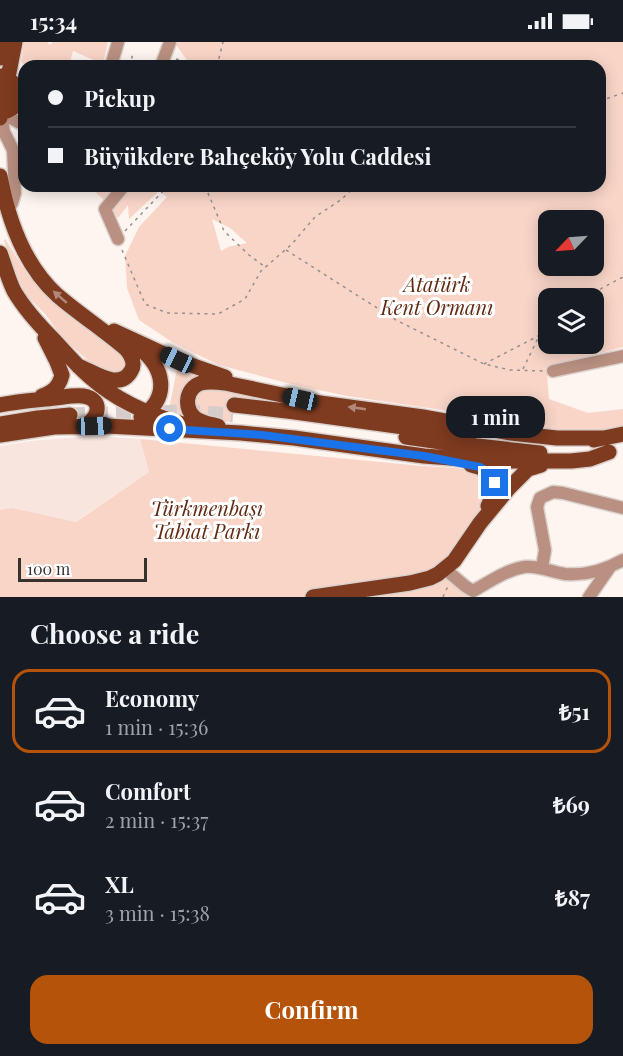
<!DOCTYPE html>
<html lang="en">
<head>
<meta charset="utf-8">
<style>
	:root { --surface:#171b24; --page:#20242c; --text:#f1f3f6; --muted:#9ea1a6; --line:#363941; --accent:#b45309 }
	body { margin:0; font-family:"Playfair Display",serif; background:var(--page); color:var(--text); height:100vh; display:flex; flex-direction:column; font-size:22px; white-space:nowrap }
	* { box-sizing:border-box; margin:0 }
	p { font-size:20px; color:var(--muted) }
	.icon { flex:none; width:33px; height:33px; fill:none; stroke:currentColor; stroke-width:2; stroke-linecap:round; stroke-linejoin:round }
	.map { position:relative; height:555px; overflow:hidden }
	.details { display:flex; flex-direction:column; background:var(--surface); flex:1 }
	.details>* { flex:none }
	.guide { position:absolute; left:18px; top:18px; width:588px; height:132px; border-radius:18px; box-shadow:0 3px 15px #0003; display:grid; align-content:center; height:132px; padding:0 30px; background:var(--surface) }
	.needle { width:39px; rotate:245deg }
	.controls { position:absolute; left:538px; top:168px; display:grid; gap:12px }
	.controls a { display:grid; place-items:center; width:66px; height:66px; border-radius:12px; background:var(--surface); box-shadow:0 3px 15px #0003; font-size:30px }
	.scale { position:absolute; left:18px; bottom:15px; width:129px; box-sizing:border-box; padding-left:6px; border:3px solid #363230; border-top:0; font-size:16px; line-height:21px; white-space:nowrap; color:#363230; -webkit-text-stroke:4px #fff; paint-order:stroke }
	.end { position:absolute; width:27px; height:27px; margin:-14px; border:8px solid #1a73e8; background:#fff; box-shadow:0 0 0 3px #fff }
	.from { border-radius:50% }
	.bubble { position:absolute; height:42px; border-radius:18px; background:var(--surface); box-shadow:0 3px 15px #0003; font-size:20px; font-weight:700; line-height:42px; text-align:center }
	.car { position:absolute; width:18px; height:36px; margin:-18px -9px; border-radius:8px; box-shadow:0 0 4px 2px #0007; background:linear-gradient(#222 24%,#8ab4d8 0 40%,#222 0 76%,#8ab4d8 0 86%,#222 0) }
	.guide b { display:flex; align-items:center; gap:21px; height:57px; font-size:22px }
	.guide b+b { border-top:2px solid var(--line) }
	.guide i { width:15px; height:15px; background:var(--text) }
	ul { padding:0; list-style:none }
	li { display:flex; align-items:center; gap:18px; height:84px; margin:0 12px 9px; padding:0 18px; border:3px solid transparent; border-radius:18px }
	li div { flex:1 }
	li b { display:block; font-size:22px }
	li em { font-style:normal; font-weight:700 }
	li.selected { border-color:var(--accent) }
	li>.icon { width:54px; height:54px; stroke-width:1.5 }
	h2 { padding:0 30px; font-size:27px; line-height:72px }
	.cta { display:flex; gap:12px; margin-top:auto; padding:12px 30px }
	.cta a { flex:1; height:69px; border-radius:18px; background:var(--accent); color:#fff; font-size:24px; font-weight:700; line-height:69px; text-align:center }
	.status { display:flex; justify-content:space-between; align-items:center; height:42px; padding:0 30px; background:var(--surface); direction:ltr }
	.status svg { height:16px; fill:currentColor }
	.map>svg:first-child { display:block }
	.built { fill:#f7e5de }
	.green { fill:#f9d5c8; fill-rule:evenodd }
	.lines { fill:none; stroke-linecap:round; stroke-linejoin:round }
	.major-tunnel { stroke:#d6cdca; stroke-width:15; stroke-dasharray:15 8; stroke-linecap:butt }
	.minor-casing { stroke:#dad1cd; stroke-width:15 }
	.major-casing { stroke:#dad1cd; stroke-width:18 }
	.path { stroke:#968f8c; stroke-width:1.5; stroke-dasharray:3 4.5; stroke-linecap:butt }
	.minor { stroke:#b99081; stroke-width:12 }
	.major { stroke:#7e3b20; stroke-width:15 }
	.path-bridge { stroke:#968f8c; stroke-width:1.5; stroke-dasharray:3 4.5; stroke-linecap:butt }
	.oneway { fill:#b28979 }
	.route { stroke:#1a73e8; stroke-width:8 }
	.labels { text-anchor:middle; stroke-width:6; stroke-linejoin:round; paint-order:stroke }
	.park-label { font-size:20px; font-style:italic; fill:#632a13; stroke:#fff }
</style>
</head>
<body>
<div class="status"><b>15:34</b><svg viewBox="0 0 49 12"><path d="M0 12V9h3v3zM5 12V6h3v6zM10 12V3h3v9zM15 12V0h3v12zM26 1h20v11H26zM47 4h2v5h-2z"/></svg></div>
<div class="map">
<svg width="623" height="555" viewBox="0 0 623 555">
	<rect width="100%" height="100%" fill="#fef4f0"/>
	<path class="built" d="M88 394 140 397 149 430 75 480 12 467 0 468V404L32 399Z"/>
	<path class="green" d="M24 0H48L49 3 53 0H108L103 22 73 9 71 16 72 24H26L21 20Z
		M174 0H623V305L572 319 547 331 549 357 588 371 623 367V386L608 388 571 389 516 382 442 368 347 354 283 340 219 323 172 300 139 278 127 246 125 214 139 185 167 155 159 149 129 177 128 163 118 176 106 160 89 144H600V24H211L187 18ZM212 177 230 186 247 201 228 205 221 209ZM549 178H594V224H549ZM549 256H594V302H549Z
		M5 197 28 233 45 253 64 270 91 290 117 304 130 320 124 332 99 328 67 300 56 287 46 273 26 253 11 221 4 198Z
		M177 327 197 335C181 344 175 360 185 377L168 372Z
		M217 345 310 365 233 358 231 380C212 379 208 379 194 365L196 352 199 348Z
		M140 397 422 424 458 426 478 430 488 440 485 460 466 492 441 524 454 543 469 555H0V468L12 466 76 480 149 430Z"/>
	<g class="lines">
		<path class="major-tunnel" d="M70 373 187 370 233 373"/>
		<g class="minor-casing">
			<path id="minor" d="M111 24 118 0
				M161 24 170 0
				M1 71 4 90 13 108 15 151 12 161 7 169
				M1 71 24 83
				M118 197 105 167 124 144
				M553 329 623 314
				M542 526 545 508 537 465 540 456 553 450 563 451 623 466
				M445 527 465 544 473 549C489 540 506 528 524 525 538 523 551 530 565 532 586 534 605 528 623 518
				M589 555 610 525"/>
		</g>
		<g class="major-casing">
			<path id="major" d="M0 16 3 0
				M1 71 7 69 14 65C19 52 17 38 2 34
				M0 76 15 0
				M0 134C8 177 24 223 57 253 79 272 104 288 126 307 131 313 136 321 131 329 119 350 93 329 78 324
				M0 211C5 224 8 237 14 249 25 268 40 284 55 299 66 311 77 324 90 335 116 358 149 373 183 382
				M114 289 177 318 225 335
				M139 306C164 325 171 355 141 375
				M42 354C53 350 59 345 62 333L57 320 45 296
				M0 363C18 359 37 358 55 356 64 355 74 353 83 354 105 357 99 379 81 385
				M234 363 295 370 469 394
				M0 382 38 376 70 373
				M218 384C210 382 202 381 195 376 183 365 186 346 201 341 209 339 217 340 225 341L320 361 423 375 511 391 557 396H602
				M0 393 54 385 107 384 241 391 294 396 424 414 491 419H571L590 417 609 410
				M406 395 441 400 540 411
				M594 398 623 392
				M471 423C498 429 500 441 488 464
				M313 555 410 541 430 536 438 532 454 519 480 481 509 446 528 427 541 423"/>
		</g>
		<path class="path" d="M176 17 201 24
			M130 24 133 11
			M217 24 223 0
			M600 59 623 51
			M125 189 168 144
			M122 208 145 262 167 271 218 272 245 257 261 229 292 202 315 175 342 157 355 144
			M286 208 396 278 484 322 510 328 544 329
			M588 256 602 246 623 235
			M484 322 540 293 549 286
			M523 327 539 294
			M443 555 448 544 447 542"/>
		<use href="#minor" class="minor"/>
		<use href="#major" class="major"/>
		<path class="path-bridge" d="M205 144 224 189 249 213 265 225"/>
	</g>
	<defs><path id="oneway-solid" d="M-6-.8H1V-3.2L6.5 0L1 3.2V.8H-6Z" transform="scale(1.5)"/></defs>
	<g class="oneway">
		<use href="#oneway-solid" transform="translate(60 255) rotate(-139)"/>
		<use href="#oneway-solid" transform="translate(357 366) rotate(-172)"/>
	</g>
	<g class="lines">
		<path class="route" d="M170 387 262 393 424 414 480 425 490 431 495 441"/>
	</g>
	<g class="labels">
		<g class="park-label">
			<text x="437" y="250">Atatürk<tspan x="437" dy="23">Kent Ormanı</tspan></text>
			<text x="207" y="474">Türkmenbaşı<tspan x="207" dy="23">Tabiat Parkı</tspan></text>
		</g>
	</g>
</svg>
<div class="controls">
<a><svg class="needle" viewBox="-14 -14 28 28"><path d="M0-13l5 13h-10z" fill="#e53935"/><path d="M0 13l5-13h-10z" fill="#9ea1a6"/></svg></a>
<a><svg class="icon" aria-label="layers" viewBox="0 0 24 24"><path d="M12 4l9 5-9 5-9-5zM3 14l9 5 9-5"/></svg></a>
</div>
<div class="scale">100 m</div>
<i class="end from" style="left:170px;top:387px"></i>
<i class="end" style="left:495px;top:441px"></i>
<div class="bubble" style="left:446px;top:354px;width:99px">1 min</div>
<i class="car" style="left:177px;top:318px;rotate:295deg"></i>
<i class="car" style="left:300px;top:357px;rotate:283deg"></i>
<i class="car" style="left:94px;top:384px;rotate:88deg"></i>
<div class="guide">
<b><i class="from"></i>Pickup</b>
<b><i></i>Büyükdere Bahçeköy Yolu Caddesi</b>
</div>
</div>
<section class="details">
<h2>Choose a ride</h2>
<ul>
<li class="selected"><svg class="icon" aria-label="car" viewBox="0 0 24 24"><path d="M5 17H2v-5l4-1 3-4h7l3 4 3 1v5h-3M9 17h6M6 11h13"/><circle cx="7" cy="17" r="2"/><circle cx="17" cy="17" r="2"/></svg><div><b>Economy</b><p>1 min · 15:36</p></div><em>₺51</em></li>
<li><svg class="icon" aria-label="car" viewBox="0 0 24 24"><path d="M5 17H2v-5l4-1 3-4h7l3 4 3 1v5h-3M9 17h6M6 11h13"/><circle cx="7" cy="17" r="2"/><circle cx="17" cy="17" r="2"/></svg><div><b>Comfort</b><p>2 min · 15:37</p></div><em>₺69</em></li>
<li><svg class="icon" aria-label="car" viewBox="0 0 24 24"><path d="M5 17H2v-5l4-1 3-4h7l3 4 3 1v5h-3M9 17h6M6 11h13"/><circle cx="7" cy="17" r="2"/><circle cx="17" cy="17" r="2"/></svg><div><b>XL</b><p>3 min · 15:38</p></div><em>₺87</em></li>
</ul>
<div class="cta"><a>Confirm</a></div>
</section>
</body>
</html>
